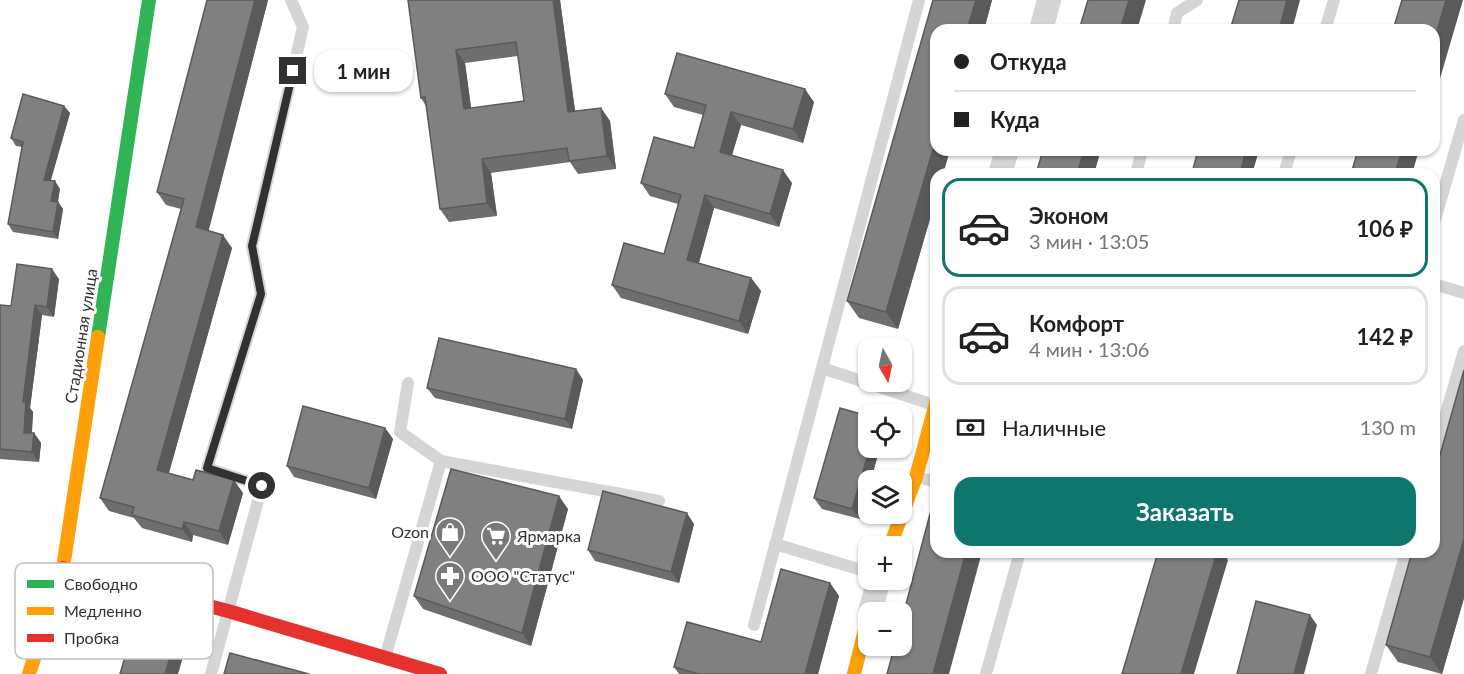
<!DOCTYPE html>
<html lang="ru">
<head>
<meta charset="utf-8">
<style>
	:root { --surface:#fff; --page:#f6f6f6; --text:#222; --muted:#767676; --line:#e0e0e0; --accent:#0f766e }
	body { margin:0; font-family:Lato,sans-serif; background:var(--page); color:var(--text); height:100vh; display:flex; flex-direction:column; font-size:22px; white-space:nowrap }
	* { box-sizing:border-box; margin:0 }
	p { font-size:20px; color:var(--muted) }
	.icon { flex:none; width:33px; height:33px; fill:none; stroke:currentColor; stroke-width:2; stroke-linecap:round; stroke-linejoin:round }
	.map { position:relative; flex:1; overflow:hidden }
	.sheet { position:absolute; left:930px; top:168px; width:510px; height:390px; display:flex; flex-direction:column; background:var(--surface); border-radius:18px; box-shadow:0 2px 4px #0004 }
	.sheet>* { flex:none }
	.top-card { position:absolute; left:930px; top:24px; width:510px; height:132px; border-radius:18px; box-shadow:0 2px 4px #0004; display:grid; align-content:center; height:132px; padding:0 24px; background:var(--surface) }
	.needle { width:39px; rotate:171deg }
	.tools { position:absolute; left:858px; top:338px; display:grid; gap:12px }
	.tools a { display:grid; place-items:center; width:54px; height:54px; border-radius:12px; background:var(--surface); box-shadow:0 2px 4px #0004; font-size:30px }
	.end { position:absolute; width:27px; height:27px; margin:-14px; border:8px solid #313131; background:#fff; box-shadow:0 0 0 3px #fff }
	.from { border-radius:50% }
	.bubble { position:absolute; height:42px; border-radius:18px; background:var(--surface); box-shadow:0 2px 4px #0004; font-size:20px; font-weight:700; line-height:42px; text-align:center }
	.top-card b { display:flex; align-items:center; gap:21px; height:57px; font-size:22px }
	.top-card b+b { border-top:2px solid var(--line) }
	.top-card i { width:15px; height:15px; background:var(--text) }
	ul { padding:10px 0 0; list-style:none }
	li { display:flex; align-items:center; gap:18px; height:99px; margin:0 12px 9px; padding:0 12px; border:3px solid var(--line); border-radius:18px }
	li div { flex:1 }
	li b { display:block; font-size:22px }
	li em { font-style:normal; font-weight:700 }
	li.active { border-color:var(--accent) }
	li>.icon { width:54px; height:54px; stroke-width:1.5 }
	.pay { display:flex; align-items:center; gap:15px; height:66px; padding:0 24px; font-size:22px }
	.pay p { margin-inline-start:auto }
	.primary-button { display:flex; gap:12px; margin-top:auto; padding:12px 24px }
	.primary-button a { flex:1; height:69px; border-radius:18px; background:var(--accent); color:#fff; font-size:24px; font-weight:700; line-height:69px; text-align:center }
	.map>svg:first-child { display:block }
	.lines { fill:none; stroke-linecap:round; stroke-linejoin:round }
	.lane { stroke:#d5d5d5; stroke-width:12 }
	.street { stroke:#d5d5d5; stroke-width:24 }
	.fast { stroke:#30b455; stroke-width:14 }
	.slow { stroke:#ff9f0a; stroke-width:14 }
	.jam { stroke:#e5322d; stroke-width:14 }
	.wall { fill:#6e6e6e; fill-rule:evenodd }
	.shaded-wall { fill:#5a5a5a }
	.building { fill:#808080; stroke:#5a5a5a; stroke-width:1.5; fill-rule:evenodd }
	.route { stroke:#313131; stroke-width:8 }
	.labels { text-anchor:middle; stroke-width:6; stroke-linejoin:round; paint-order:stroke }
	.street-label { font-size:16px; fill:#313131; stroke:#fff }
	.poi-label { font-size:16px; fill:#313131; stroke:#fff; text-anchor:start }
	.key { fill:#fff; stroke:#c1c1c1; stroke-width:1.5 }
	.key-label { font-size:16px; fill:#313131 }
</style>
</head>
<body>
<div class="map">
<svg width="1464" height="674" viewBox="0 0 1464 674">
	<rect width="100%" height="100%" fill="#fff"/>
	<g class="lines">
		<path class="lane" d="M919 0 822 368 934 405
			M1173 30 1177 13 1197 0
			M1325 30 1334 0
			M1136 174 1142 150
			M1284 174 1291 150
			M1434 223 1464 120
			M1434 284 1464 293
			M408 383 400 432 441 461
			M1434 455 1464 351
			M917 477 936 482
			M775 544 868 572
			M754 625 822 368
			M385 658 441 461 659 501
			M211 674 262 486 207 468 261 294 252 246 303 27 291 0
			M986 674 1020 552
			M1371 674 1406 552"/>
		<path class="street" d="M1041 30 1049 0
			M1000 174 1007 150
			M870 612 879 579"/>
		<path class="fast" d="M98 337 149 0"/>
		<path class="slow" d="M890 546 916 477 936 403
			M29 674 63 568 98 337
			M854 674 868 618"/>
		<path class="jam" d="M63 568 228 611 440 674"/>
	</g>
	<path class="wall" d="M268 0 208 231 232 248 169 473 243 493 228 545 193 535 192 542 142 528 134 518 109 511 100 498 181 209 166 205 157 192Z
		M408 0H560L575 111 601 108 610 121 616 169 578 174 570 162 491 173 497 216 449 222 440 209 426 106 421 98ZM518 56 524 101 471 108 465 63Z
		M933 0H992L984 30H936V150H950L943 174H936V198L898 329 859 318 847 301Z
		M665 94 814 102 803 143 741 125 732 155 792 183 779 227 714 208 699 263 751 278 761 291 748 334 621 298 612 285 664 254 678 204 650 196 641 183 694 148 703 115 674 107Z
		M64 106 70 113 50 181 60 189 58 202 63 209 58 239 13 232 8 224 22 147 16 146 11 138Z
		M1198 150H1259L1252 174H1196L1193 169Z
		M59 279 54 317 42 315 30 408 33 412 32 433H34L41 443 39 462 0 459V305L11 306Z
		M576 369 583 380 572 429 435 398 427 388Z
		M1464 370V598L1442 674 1398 662 1386 645Z
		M385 428 393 439 376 499 294 477 287 466Z
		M880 447 871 480H868V487L860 519 822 509 814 498Z
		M568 509 531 646 423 609 414 596Z
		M694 524 679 583 595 561 588 550Z
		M830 583 839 596 818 674H679L674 667 761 642Z"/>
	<path class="shaded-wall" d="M255 0H268L206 241 196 227Z
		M553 0H560L577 125 568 112Z
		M976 0H992L984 30H967Z
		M1129 0H1146L1137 30H1120Z
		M1287 0H1300L1292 30H1279Z
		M1446 0H1463L1434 99V41Z
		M456 50 465 63 473 122 464 109Z
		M805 89 814 102 803 143 793 129Z
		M64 106 70 113 49 187 44 180Z
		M601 108 610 121 616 169 607 156Z
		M731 112 741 125 729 165 720 152Z
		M936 139V150H950L943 174H936V198L898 329 886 312Z
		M1084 150H1101L1094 174H1077Z
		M1246 150H1259L1252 174H1240Z
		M1402 150H1419L1412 174H1395Z
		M482 159 491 173 497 216 487 203Z
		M783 170 792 183 779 227 770 214Z
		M55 181 60 189 56 208 51 201Z
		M705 195 714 208 696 273 687 260Z
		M58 202 63 209 58 239 53 232Z
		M223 235 232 248 166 483 157 470Z
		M52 269 59 279 54 317 47 307Z
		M751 278 761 291 748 334 739 321Z
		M35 305 42 315 30 408 33 412 31 443 24 433 23 402Z
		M576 369 583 380 572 429 565 419Z
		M385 428 393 439 376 499 369 488Z
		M34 433 41 443 39 462 32 452Z
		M870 447H880L871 480H868V487L860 519 852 509Z
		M234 480 243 493 228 545 219 531Z
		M559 496 568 509 531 646 522 633Z
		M687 513 694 524 679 583 671 572Z
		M184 522 193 535 192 542 182 529Z
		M1464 539V598L1442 674 1430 657Z
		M966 552H982L949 674H933Z
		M1217 552H1222L1228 560 1194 674H1181Z
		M830 583 839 596 818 674H805Z
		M1310 615 1317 625 1304 674H1294Z
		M175 641 184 654 178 674H165Z"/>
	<path class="building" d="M207 0H255L196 227 223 235 157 470 193 480 196 470 234 480 219 531 184 522 182 529 132 515 134 507 100 498 184 199 157 192Z
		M408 0H553L568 112 601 108 607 156 569 161 567 148 482 159 487 203 440 209 425 97 421 98ZM516 42 524 101 464 109 456 50Z
		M933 0H976L967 30H936V139L886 312 847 301Z
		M1088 0H1129L1120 30H1079Z
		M1239 0H1287L1279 30H1230Z
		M1402 0H1446L1434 41V30H1393Z
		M677 53 805 89 793 129 731 112 720 152 783 170 770 214 705 195 687 260 751 278 739 321 612 285 624 243 664 254 681 195 641 183 654 137 694 148 706 105 665 94Z
		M23 94 64 106 44 180 55 181 51 201 58 202 53 232 8 224 23 142 11 138Z
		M1043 150H1084L1077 174H1036Z
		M1198 150H1246L1240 174H1212L1193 169Z
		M1358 150H1402L1395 174H1351Z
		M17 264 52 269 47 307 35 305 23 402H26L24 433H34L32 452 0 449V305L11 306Z
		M439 338 576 369 565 419 427 388Z
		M1464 370V539L1430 657 1386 645 1412 552H1434V476Z
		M303 406 385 428 369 488 287 466Z
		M840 408 868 416V447H870L852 509 814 498Z
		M451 469 559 496 522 633 414 596Z
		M603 491 687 513 671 572 588 550Z
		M934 499H936V552H966L933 674H887L895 645H902V619Z
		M1158 552H1217L1181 674H1122Z
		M781 569 830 583 805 674H699L674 667 687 622 761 642Z
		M1256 601 1310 615 1294 674H1237Z
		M133 629 175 641 165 674H120Z
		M230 653 309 674H224Z"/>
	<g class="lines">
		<path class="route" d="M262 486 207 468 261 294 252 246 293 71"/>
	</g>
	<defs>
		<g id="shop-pin" transform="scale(1.5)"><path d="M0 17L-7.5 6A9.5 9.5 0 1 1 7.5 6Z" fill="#797979" stroke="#fff"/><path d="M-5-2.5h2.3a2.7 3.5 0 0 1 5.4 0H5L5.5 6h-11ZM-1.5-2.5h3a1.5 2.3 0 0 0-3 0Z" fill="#fff"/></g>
		<g id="supermarket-pin" transform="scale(1.5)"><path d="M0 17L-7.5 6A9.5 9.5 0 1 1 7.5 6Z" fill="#797979" stroke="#fff"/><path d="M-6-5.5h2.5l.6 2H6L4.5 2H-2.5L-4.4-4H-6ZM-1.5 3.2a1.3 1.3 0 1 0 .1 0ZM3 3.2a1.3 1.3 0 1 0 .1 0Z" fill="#fff"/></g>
		<g id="pharmacy-pin" transform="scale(1.5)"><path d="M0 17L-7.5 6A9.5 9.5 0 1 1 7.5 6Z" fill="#797979" stroke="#fff"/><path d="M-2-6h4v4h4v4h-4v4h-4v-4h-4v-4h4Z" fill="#fff"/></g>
	</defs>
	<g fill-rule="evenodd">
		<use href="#shop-pin" x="450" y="532"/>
		<use href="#supermarket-pin" x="496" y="536"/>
		<use href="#pharmacy-pin" x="450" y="576"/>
	</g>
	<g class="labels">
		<g class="street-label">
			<text transform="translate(81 336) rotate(-81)" y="6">Стадионная улица</text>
		</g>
		<g class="poi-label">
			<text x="429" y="538" text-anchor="end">Ozon</text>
			<text x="517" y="542">Ярмарка</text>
			<text x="471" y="582">ООО "Статус"</text>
		</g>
	</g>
	<rect x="15" y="563" width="198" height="96" rx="9" class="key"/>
	<rect x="27" y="580" width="27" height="8" fill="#30b455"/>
	<rect x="27" y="607" width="27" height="8" fill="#ff9f0a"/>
	<rect x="27" y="634" width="27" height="8" fill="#e5322d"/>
	<g class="key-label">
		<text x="64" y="590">Свободно</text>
		<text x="64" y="617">Медленно</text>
		<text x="64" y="644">Пробка</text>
	</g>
</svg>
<div class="tools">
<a><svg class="needle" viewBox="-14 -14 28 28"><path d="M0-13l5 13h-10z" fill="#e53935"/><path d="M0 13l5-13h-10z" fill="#767676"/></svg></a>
<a><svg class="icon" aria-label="locate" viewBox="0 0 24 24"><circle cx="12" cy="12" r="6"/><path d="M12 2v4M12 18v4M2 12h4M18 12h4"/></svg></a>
<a><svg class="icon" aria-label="layers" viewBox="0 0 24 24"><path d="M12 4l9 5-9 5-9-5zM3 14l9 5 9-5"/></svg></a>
<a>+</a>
<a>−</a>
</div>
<i class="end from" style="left:262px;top:486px"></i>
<i class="end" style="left:293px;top:71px"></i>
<div class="bubble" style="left:314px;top:50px;width:99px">1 мин</div>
<div class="top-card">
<b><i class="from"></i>Откуда</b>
<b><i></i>Куда</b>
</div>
<section class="sheet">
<ul>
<li class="active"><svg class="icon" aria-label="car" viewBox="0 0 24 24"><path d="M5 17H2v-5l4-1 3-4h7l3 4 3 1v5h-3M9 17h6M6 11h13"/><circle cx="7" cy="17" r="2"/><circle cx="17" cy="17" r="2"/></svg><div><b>Эконом</b><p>3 мин · 13:05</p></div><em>106 ₽</em></li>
<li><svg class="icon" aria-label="car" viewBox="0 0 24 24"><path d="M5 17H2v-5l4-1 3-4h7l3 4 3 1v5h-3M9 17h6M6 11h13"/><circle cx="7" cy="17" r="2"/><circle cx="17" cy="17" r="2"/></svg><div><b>Комфорт</b><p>4 мин · 13:06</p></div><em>142 ₽</em></li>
</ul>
<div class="pay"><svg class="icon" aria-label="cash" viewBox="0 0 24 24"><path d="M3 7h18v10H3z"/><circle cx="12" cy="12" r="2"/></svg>Наличные<p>130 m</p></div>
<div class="primary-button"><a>Заказать</a></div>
</section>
</div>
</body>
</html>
